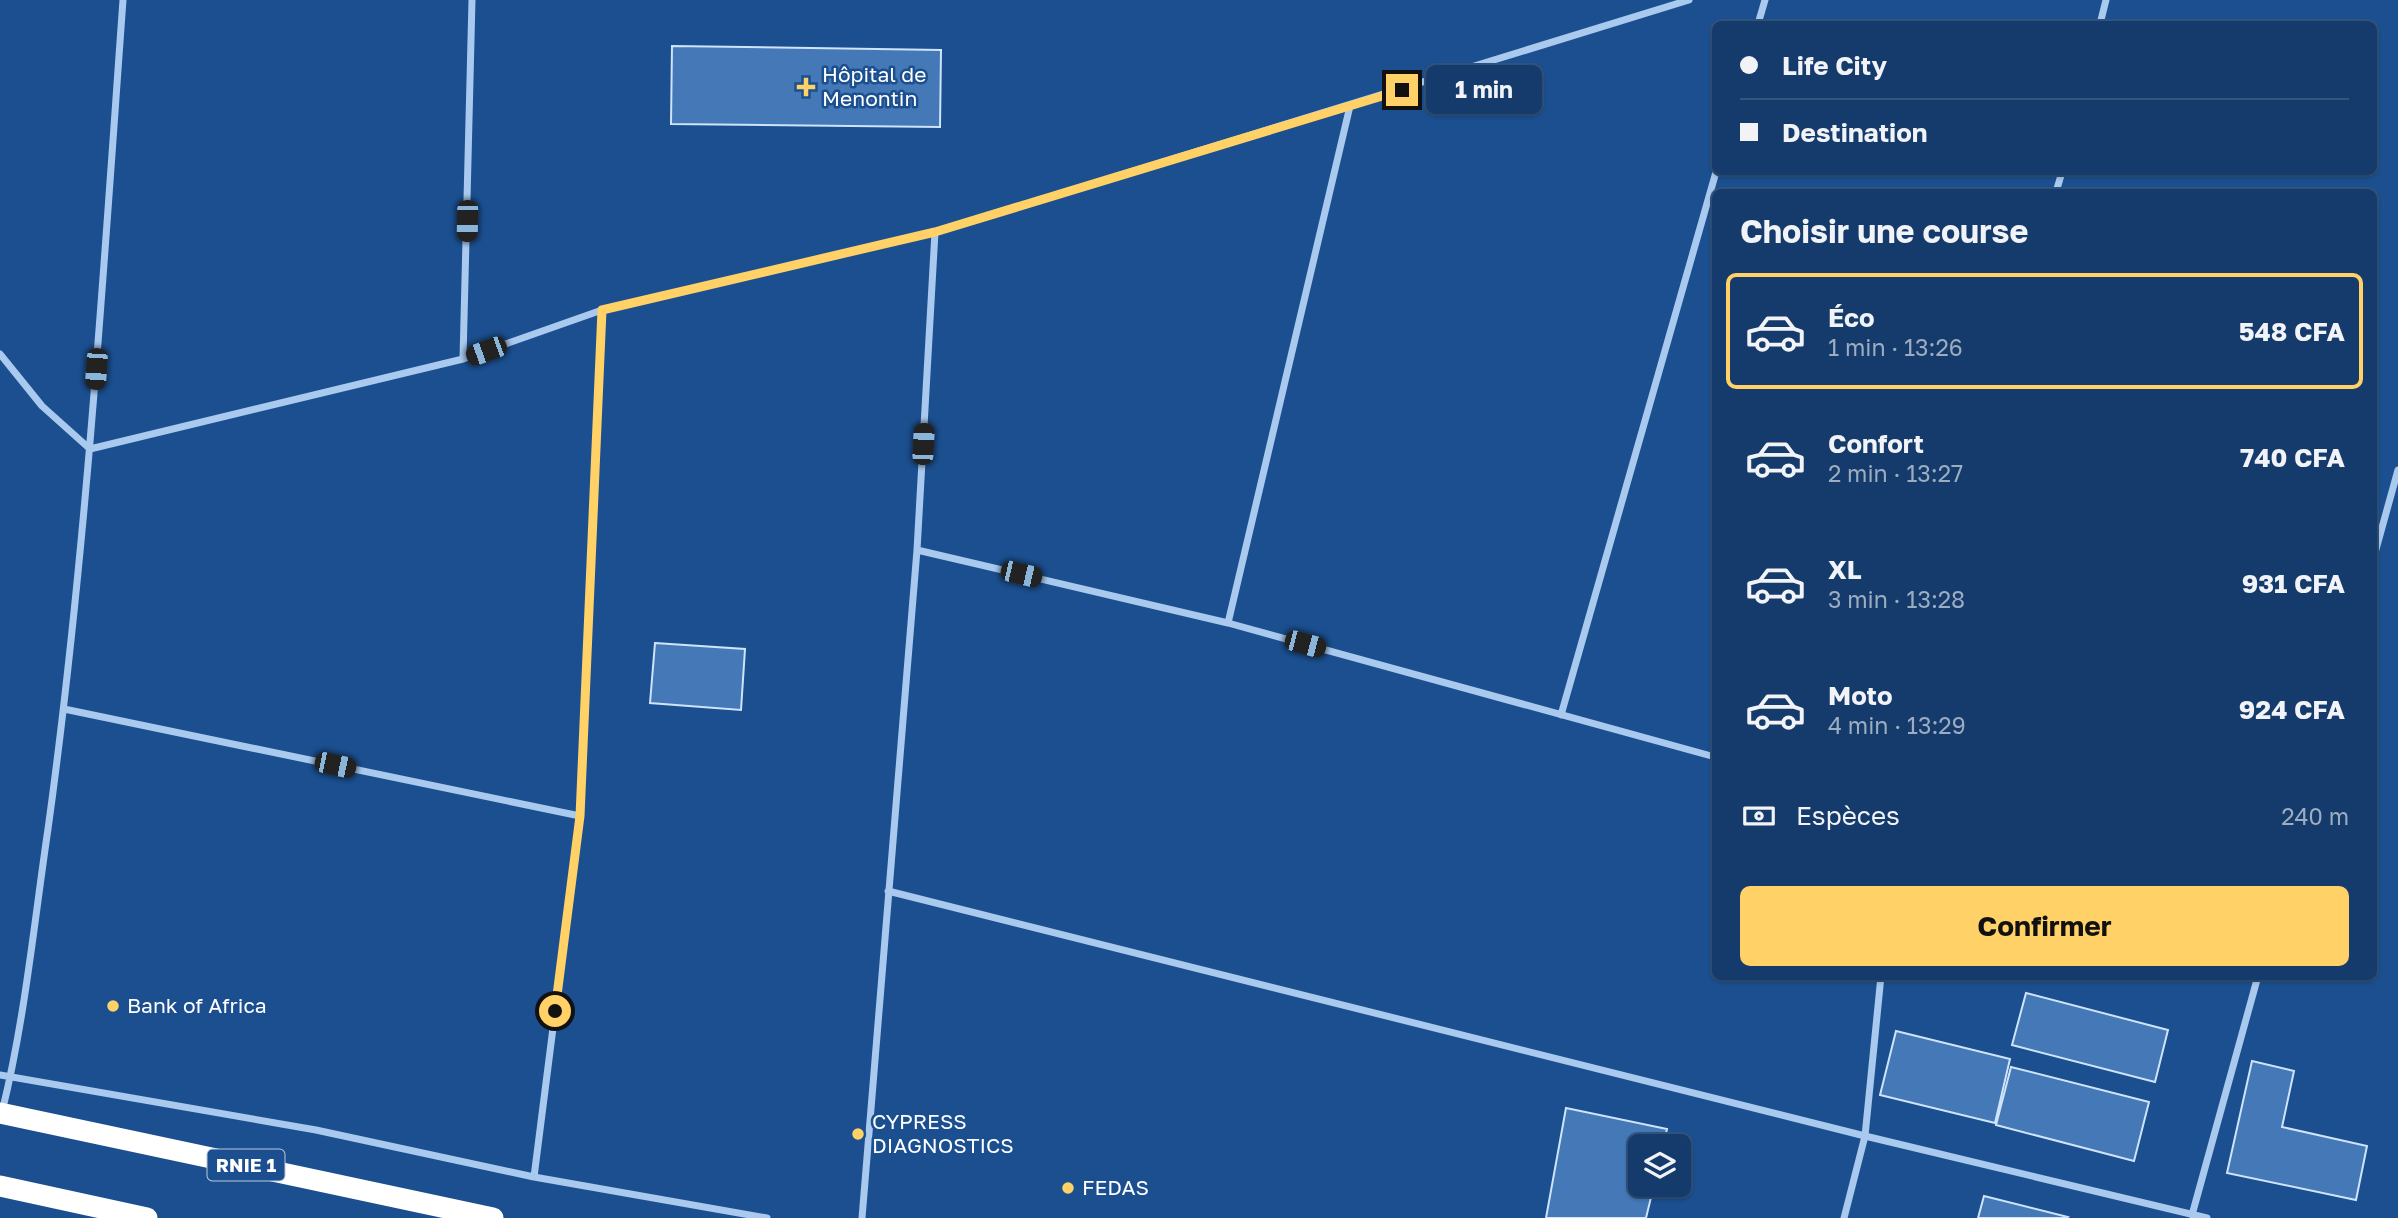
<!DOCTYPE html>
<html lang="fr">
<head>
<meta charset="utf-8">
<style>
	:root { --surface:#143b6b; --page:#1d4271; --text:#f1f3f6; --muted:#9dadc1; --line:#33557e; --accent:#ffd166 }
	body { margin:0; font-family:"Golos Text",sans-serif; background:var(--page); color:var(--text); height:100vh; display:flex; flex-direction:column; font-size:26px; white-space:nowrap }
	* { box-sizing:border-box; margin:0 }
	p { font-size:23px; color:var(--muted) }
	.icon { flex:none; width:38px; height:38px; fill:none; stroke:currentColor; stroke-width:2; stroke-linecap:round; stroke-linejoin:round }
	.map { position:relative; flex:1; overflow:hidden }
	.side { position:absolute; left:1712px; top:189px; width:665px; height:791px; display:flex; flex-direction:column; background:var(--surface); border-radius:10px; box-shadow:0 2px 5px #0004,0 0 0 2px var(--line) }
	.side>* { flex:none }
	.top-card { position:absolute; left:1712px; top:21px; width:665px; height:154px; border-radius:10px; box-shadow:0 2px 5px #0004,0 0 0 2px var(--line); display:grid; align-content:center; height:154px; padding:0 28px; background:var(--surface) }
	.tools { position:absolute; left:1628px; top:1134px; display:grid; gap:14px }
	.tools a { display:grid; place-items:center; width:63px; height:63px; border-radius:10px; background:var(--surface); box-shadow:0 2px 5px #0004,0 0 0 2px var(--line); font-size:35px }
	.end { position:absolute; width:32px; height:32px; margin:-16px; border:9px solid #ffd166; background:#111; box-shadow:0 0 0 4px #111 }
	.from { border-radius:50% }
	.bubble { position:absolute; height:49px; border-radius:10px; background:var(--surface); box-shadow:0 2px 5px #0004,0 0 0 2px var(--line); font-size:23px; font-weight:700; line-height:49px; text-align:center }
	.car { position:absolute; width:21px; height:42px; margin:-21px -10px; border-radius:9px; box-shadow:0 0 5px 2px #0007; background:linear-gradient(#222 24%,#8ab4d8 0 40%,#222 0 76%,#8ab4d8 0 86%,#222 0) }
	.top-card b { display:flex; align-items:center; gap:24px; height:66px; font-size:26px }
	.top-card b+b { border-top:2px solid var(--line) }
	.top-card i { width:18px; height:18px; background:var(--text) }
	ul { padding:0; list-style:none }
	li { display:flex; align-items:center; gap:21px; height:116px; margin:0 14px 10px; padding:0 14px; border:4px solid transparent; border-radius:10px }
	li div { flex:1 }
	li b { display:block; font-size:26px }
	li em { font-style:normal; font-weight:700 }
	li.on { border-color:var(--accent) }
	li>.icon { width:63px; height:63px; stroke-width:1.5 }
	h2 { padding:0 28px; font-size:32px; line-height:84px }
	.pay { display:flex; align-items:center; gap:18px; height:77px; padding:0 28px; font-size:26px }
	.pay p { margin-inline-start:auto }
	.primary-button { display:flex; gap:14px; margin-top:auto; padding:14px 28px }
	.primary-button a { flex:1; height:80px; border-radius:10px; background:var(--accent); color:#111; font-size:28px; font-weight:700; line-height:80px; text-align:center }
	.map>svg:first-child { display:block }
	.building { fill:#4478b7; stroke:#cfe3fa; stroke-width:2 }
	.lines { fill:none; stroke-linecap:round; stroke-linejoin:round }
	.street { stroke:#a9c9ee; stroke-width:7 }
	.highway { stroke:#fff; stroke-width:21 }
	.route { stroke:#ffd166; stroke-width:9 }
	.poi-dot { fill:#ffd166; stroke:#1b4f8f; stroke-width:2.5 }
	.labels { text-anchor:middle; stroke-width:5; stroke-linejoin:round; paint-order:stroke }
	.shield { fill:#1b4f8f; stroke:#bbcadd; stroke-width:2 }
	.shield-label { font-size:19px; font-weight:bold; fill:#fff }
	.poi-label { font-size:21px; fill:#fff; stroke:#1b4f8f; text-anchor:start }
</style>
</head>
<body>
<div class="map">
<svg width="2398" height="1218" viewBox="0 0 2398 1218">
	<rect width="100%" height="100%" fill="#1b4f8f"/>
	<path class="building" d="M672 46 941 50 940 127 671 124Z
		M655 643 745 649 741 710 650 703Z
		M2026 993 2168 1030 2155 1082 2012 1045Z
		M1896 1031 2010 1059 1995 1123 1880 1095Z
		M2252 1061 2294 1071 2282 1127 2367 1146 2356 1200 2227 1173Z
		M2011 1067 2149 1102 2134 1161 1996 1125Z
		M1566 1108 1667 1129 1663 1146H1640V1185H1654L1646 1218H1546Z
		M1984 1196 2068 1217 2067 1218H1978Z"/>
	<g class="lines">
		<path class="street" d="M1758 24 1765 0
			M2100 24 2106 0
			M2056 192 2062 172
			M0 354 42 406 90 449 463 359 602 310 935 232 1689 0
			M463 359 472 0
			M917 550 1228 623 1715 757
			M2373 560 2398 470
			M1228 623 1350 106
			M64 709 580 816
			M1561 715 1716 172
			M888 891 1865 1136 2207 1218
			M0 1075 316 1130 534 1177 767 1218
			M2 1112C25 1019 34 923 48 829 86 554 103 277 123 0
			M534 1177 580 816 602 310
			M2192 1215 2258 976
			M862 1218 917 550 935 232
			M1844 1218 1865 1136 1881 976"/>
		<path class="highway" d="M0 1113 493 1218
			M0 1186 147 1218"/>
	</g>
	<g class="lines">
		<path class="route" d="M555 1011 580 816 602 310 935 232 1402 90"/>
	</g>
	<g class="poi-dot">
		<path d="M802.5 76.5h7v7h7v7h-7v7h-7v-7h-7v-7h7z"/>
		<circle cx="113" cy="1006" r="7"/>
		<circle cx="858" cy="1134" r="7"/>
		<circle cx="1068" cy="1188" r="7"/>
	</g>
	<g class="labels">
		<rect class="shield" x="207.5" y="1149.5" width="77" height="31" rx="5"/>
		<g class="shield-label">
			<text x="246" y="1172">RNIE 1</text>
		</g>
		<g class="poi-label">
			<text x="822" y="82">Hôpital de<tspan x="822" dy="24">Menontin</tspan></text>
			<text x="127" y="1013">Bank of Africa</text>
			<text x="872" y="1129">CYPRESS<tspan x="872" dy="24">DIAGNOSTICS</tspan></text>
			<text x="1082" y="1195">FEDAS</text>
		</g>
	</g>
</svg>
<div class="tools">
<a><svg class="icon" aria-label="layers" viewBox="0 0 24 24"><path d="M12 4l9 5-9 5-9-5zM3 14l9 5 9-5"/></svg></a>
</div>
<i class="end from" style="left:555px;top:1011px"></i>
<i class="end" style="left:1402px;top:90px"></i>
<div class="bubble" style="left:1426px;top:65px;width:116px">1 min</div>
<i class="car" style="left:467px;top:221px;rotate:181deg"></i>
<i class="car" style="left:486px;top:351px;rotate:250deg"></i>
<i class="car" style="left:96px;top:369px;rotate:184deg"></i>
<i class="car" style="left:923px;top:444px;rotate:3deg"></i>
<i class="car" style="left:1021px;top:574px;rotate:103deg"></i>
<i class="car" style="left:1305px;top:644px;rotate:105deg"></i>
<i class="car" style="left:335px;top:765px;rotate:102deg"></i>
<div class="top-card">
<b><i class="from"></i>Life City</b>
<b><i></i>Destination</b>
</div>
<section class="side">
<h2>Choisir une course</h2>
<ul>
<li class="on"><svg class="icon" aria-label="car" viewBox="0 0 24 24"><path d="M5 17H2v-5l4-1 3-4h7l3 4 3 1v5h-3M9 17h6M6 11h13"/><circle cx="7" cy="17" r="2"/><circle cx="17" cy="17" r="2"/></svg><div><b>Éco</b><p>1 min · 13:26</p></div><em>548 CFA</em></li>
<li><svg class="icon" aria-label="car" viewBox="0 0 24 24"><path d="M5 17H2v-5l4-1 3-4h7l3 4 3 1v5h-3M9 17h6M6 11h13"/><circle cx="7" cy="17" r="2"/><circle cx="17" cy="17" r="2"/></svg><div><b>Confort</b><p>2 min · 13:27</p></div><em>740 CFA</em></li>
<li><svg class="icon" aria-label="car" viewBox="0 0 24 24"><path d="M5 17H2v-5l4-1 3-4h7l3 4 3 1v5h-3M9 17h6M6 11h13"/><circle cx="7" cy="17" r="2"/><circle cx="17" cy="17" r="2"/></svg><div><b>XL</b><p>3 min · 13:28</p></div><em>931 CFA</em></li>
<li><svg class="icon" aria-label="car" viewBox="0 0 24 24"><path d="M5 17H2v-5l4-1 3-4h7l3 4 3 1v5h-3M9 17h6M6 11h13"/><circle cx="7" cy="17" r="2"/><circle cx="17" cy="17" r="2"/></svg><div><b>Moto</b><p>4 min · 13:29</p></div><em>924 CFA</em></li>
</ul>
<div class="pay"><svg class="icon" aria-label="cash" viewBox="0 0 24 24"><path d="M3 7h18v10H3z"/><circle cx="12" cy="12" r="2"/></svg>Espèces<p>240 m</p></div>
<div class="primary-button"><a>Confirmer</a></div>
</section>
</div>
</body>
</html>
